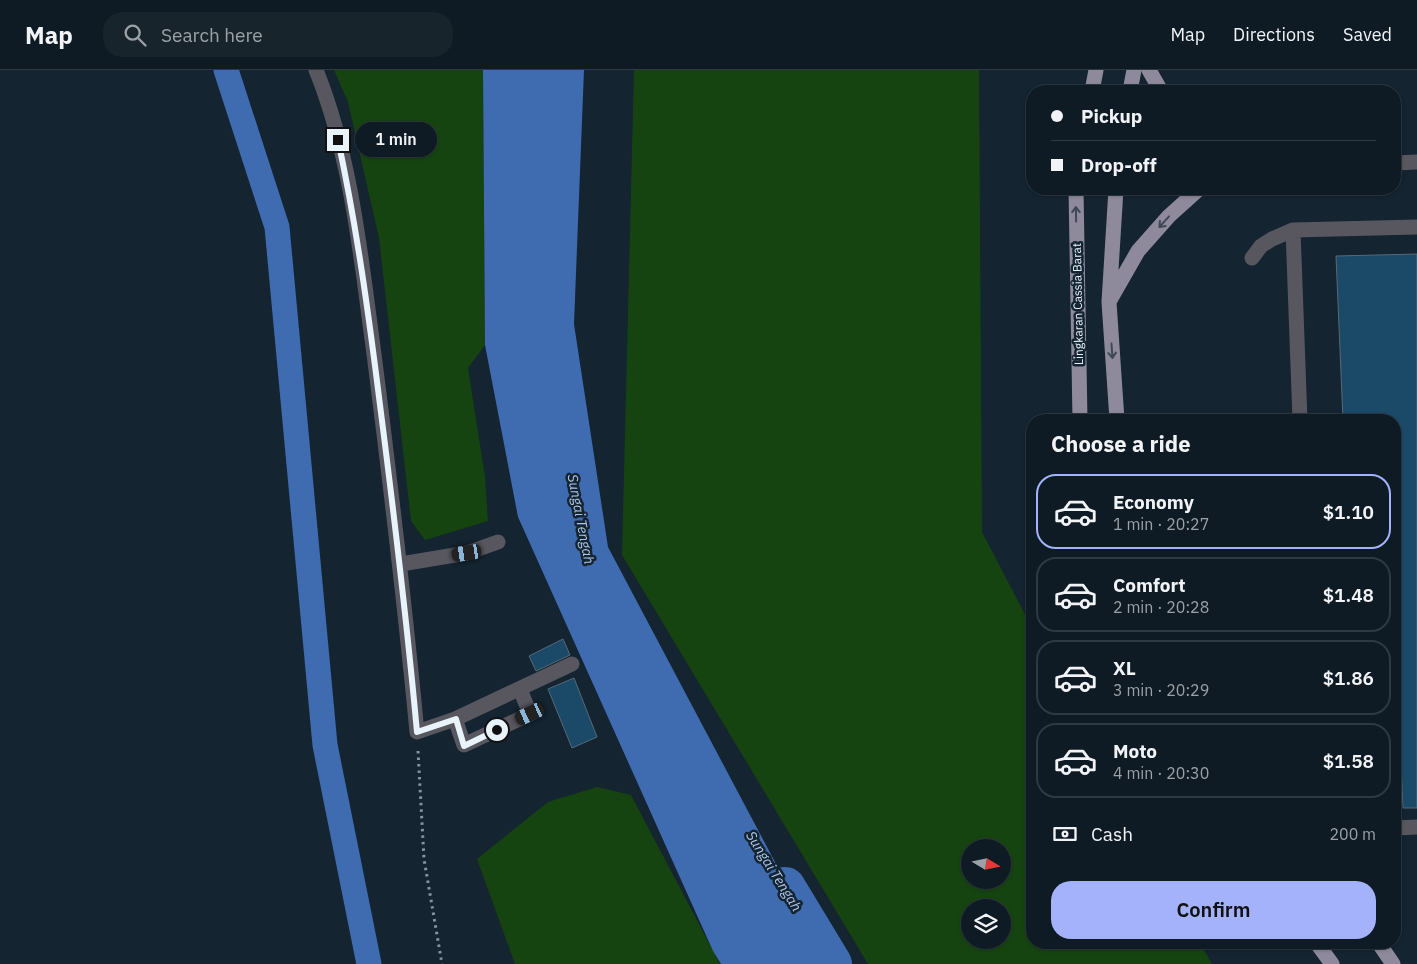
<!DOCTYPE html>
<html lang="en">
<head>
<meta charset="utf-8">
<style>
	:root { --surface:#0f1b24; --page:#18242c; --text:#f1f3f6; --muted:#9ba1a6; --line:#2f3941; --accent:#a4b2fc }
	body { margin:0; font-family:"IBM Plex Sans",sans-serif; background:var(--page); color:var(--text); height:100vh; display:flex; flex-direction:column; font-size:19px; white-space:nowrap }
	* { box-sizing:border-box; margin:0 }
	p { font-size:16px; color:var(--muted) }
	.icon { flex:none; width:28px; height:28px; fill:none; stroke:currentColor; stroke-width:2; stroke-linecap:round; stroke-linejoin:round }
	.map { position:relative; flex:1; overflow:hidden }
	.sheet { position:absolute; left:1026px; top:344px; width:375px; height:535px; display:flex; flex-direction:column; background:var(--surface); border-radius:20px; box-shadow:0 1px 4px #0004,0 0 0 1px var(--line) }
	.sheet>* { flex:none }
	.guide { position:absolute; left:1026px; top:15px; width:375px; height:110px; border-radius:20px; box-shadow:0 1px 4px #0004,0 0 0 1px var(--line); display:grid; align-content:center; height:110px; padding:0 25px; background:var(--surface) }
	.needle { width:32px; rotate:100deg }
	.controls { position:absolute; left:961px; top:769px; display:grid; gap:10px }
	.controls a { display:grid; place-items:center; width:50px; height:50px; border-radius:50%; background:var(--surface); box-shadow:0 1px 4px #0004,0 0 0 1px var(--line); font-size:25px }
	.end { position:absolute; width:22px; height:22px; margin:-11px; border:6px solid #e8f3fb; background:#111; box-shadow:0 0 0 2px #111 }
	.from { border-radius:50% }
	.bubble { position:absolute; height:35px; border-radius:18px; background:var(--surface); box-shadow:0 1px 4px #0004,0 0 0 1px var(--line); font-size:16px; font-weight:600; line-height:35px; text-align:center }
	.car { position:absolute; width:15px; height:30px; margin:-15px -8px; border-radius:6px; box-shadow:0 0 4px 1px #0007; background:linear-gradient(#222 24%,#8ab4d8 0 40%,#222 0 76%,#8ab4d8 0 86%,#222 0) }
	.guide b { display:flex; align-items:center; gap:18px; height:48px; font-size:19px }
	.guide b+b { border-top:1px solid var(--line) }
	.guide i { width:12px; height:12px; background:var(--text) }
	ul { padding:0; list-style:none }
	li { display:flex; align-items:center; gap:15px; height:75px; margin:0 10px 8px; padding:0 15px; border:2px solid var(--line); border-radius:20px }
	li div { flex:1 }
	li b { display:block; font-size:19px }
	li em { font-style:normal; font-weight:600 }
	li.on { border-color:var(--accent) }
	li>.icon { width:45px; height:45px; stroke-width:1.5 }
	h2 { padding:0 25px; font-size:22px; line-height:60px }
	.pay { display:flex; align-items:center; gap:12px; height:55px; padding:0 25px; font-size:19px }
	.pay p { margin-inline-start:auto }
	.primary-button { display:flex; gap:10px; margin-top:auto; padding:10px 25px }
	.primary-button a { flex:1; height:58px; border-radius:20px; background:var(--accent); color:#111; font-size:20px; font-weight:600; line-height:58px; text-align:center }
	header { display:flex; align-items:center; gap:30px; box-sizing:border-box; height:70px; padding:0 25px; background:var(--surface); border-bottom:1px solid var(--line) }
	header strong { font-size:24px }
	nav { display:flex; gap:28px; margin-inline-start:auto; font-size:18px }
	.search { width:350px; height:45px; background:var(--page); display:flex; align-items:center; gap:12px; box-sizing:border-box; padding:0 18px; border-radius:20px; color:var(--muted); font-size:19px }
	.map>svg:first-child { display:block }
	.green { fill:#164411; fill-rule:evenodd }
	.water { fill:#3f6bb1 }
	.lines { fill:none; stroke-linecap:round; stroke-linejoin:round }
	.canal { stroke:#3f6bb1; stroke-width:25 }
	.river { stroke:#3f6bb1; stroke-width:42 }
	.building { fill:#1b4a69; stroke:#566976 }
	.path { stroke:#87949e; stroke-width:3; stroke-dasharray:2.5 4; stroke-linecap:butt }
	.minor { stroke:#58575f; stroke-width:15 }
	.major { stroke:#8e8a9c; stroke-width:15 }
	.oneway { stroke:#3f4856 }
	.route { stroke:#e8f3fb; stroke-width:6 }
	.labels { text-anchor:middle; stroke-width:5; stroke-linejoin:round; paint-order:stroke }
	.street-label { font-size:12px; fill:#e8f3fb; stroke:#142430 }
	.water-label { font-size:14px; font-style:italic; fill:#aec6ec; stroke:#142430 }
</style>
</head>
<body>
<header>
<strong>Map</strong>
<div class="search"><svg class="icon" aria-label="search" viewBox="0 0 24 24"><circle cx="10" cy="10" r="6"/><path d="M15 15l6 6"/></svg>Search here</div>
<nav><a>Map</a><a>Directions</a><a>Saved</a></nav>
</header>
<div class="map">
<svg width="1417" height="894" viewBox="0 0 1417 894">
	<rect width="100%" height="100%" fill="#142430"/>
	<path class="green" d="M334 0H483L485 275 468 298 485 407 488 451 425 470 411 451 379 168 348 32Z
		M634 0H979L982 462 1032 558V872L1200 873 1212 894H868L622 485ZM970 778H1002V810H970ZM970 838H1002V870H970Z
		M597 717 631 725 720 894H515L477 789 548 732Z"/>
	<path class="water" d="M483 0H584L574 254 608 477 829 894H721L713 881 518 447 485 275Z"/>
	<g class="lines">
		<path class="canal" d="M226 0 277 157 325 675 369 894"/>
		<path class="river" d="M785 818 831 894"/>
	</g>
	<path class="building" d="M1417 184V738H1403L1400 671H1395V350H1343L1336 186Z
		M563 569 570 585 536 601 529 586Z
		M574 608 597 667 572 678 548 619Z"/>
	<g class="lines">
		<path class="path" d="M418 681 424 789 442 894"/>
		<path class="minor" d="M316 0C352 89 361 189 374 284 390 410 405 536 417 662L455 649 572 594
			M1395 93 1417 92
			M1293 160 1300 350
			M1252 188 1261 176 1272 169 1293 160 1417 157
			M401 494 467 483 498 472
			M455 649 464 675 530 644 520 619
			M1395 758 1417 757"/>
		<path class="major" d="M1149 0 1161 21
			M1092 21 1096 0
			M1130 21 1134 0
			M1076 119 1080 350
			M1116 119 1109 232 1117 350
			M1110 230 1138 181 1169 146 1199 119
			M1316 872 1332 894
			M1378 872 1393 894"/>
	</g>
	<defs><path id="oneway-shaft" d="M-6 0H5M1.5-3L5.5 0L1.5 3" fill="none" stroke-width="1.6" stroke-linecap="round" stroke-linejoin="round" transform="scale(1.25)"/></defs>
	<g class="oneway">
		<use href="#oneway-shaft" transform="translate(1076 144) rotate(-91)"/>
		<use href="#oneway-shaft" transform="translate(1164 152) rotate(132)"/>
		<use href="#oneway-shaft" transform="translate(1112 281) rotate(86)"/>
	</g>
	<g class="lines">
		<path class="route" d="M338 70C357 158 369 247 380 335 394 444 407 553 417 662L456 649 464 676 497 660"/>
	</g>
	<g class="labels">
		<g class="street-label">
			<text transform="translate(1078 234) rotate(-91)" y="4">Lingkaran Cassia Barat</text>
		</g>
		<g class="water-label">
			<text transform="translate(581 449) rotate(79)" y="5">Sungai Tengah</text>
			<text transform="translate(774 801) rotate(58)" y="5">Sungai Tengah</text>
		</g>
	</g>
</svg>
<div class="controls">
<a><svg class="needle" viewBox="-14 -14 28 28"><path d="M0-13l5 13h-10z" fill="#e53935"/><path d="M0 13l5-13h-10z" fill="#9ba1a6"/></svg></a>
<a><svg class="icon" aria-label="layers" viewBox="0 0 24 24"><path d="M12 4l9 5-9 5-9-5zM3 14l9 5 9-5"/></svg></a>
</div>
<i class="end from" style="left:497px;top:660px"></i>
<i class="end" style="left:338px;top:70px"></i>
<div class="bubble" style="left:355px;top:52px;width:82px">1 min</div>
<i class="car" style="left:467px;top:483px;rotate:261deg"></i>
<i class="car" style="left:530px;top:644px;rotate:245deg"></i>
<div class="guide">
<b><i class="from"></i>Pickup</b>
<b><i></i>Drop-off</b>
</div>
<section class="sheet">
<h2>Choose a ride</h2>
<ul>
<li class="on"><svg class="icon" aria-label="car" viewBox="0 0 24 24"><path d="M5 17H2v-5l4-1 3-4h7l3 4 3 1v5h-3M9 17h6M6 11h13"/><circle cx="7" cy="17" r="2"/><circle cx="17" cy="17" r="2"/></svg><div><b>Economy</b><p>1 min · 20:27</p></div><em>$1.10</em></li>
<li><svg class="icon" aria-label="car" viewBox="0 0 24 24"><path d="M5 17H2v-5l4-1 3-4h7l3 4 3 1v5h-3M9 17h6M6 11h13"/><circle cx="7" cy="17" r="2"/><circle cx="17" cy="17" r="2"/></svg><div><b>Comfort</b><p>2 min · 20:28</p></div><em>$1.48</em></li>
<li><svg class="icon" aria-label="car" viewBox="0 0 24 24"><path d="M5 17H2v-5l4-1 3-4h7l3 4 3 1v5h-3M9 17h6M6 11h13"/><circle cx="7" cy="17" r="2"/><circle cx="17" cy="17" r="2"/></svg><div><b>XL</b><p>3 min · 20:29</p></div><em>$1.86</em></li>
<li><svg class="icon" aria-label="car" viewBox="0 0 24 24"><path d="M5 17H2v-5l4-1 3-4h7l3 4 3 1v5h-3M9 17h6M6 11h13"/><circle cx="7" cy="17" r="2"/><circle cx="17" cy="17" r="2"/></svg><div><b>Moto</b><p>4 min · 20:30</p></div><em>$1.58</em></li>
</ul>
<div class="pay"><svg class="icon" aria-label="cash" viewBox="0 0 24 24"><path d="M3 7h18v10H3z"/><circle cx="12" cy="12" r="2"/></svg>Cash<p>200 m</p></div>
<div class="primary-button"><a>Confirm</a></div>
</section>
</div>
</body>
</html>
